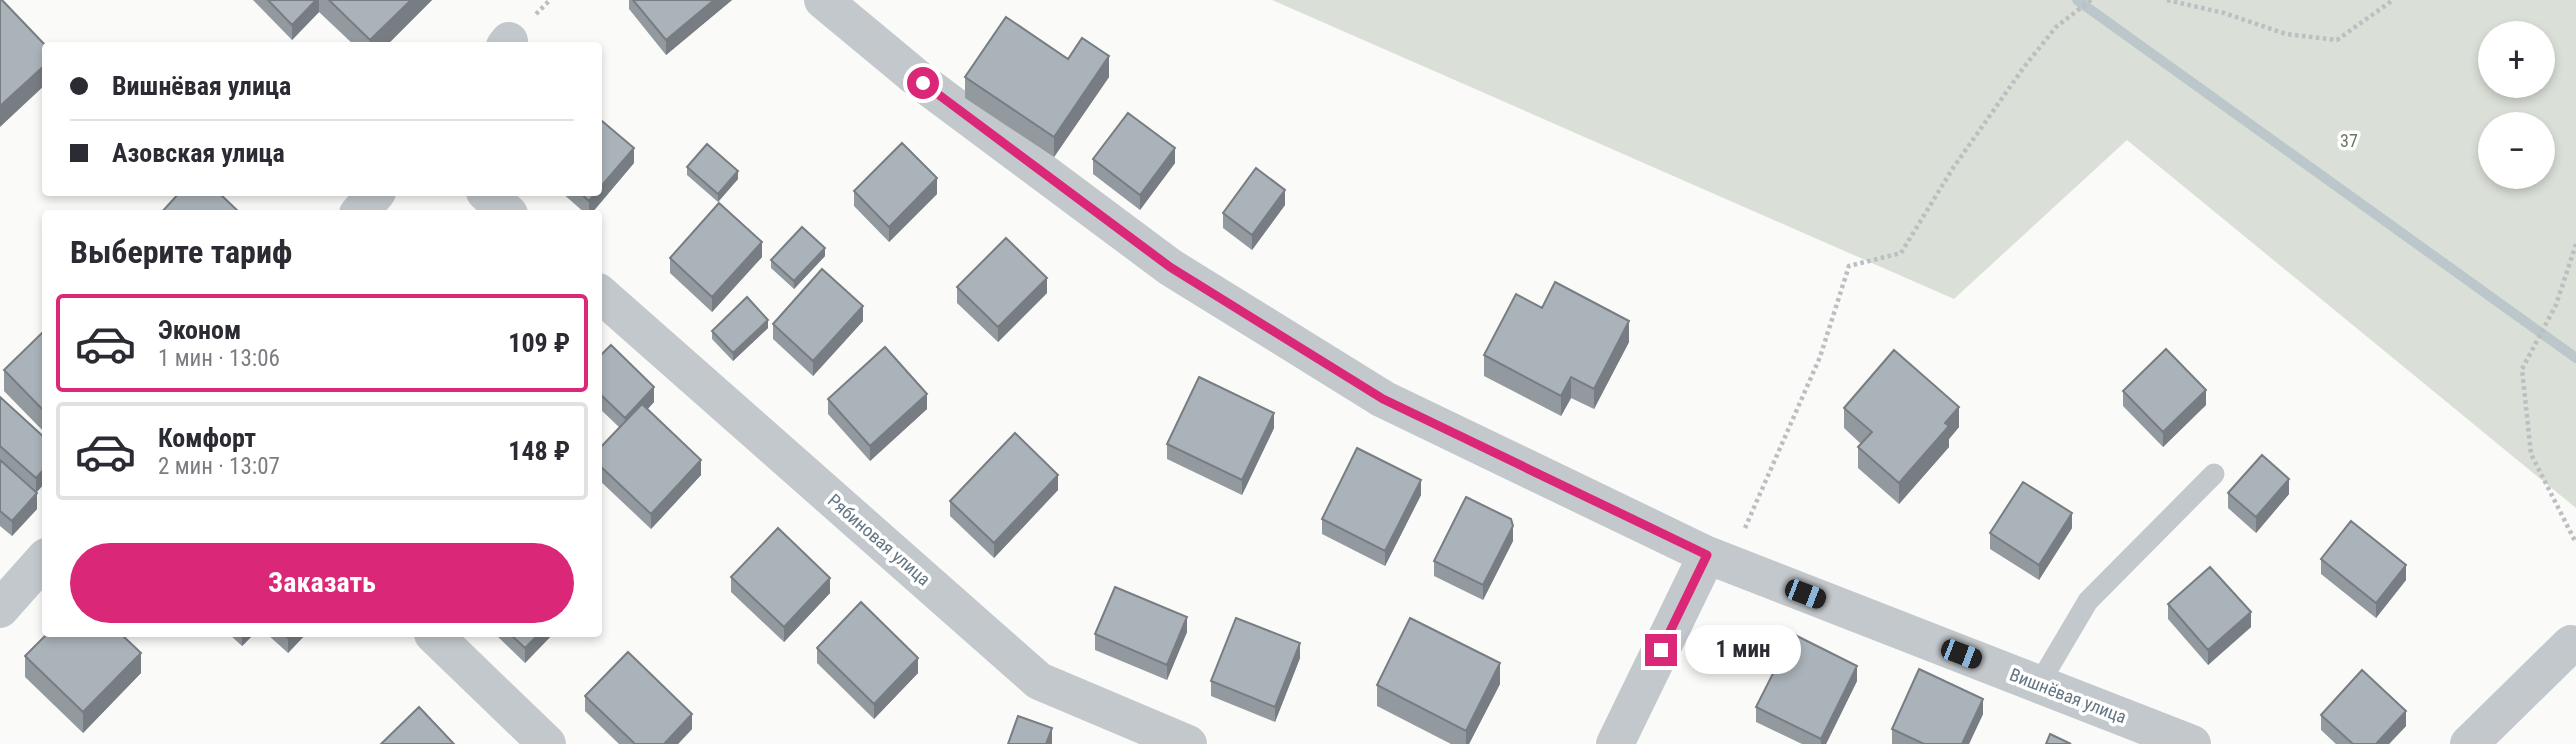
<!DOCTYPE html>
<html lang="ru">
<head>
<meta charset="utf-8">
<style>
	:root { --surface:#fff; --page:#f7f7f7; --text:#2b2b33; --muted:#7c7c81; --line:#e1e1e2; --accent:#db2777 }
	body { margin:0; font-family:"Roboto Condensed",sans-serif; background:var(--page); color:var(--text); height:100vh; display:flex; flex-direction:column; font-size:26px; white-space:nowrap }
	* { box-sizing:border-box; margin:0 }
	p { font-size:23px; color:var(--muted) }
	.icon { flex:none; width:38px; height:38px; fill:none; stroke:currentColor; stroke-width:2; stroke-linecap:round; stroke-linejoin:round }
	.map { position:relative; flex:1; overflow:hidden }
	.drawer { position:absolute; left:42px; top:210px; width:560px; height:427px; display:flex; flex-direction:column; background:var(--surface); border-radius:7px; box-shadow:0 4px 10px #0003 }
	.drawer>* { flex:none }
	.banner { position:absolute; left:42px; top:42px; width:560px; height:154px; border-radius:7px; box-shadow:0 4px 10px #0003; display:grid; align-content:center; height:154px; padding:0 28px; background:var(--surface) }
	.tools { position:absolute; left:2478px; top:21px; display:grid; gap:14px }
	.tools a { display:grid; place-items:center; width:77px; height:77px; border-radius:50%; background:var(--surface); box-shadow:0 4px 10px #0003; font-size:35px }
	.end { position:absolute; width:32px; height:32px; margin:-16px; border:9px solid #db2777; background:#fff; box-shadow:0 0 0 4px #fff }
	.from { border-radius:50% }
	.bubble { position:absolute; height:49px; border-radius:24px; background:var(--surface); box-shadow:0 4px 10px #0003; font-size:23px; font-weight:700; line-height:49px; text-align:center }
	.car { position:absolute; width:21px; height:42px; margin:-21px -10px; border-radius:9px; box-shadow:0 0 5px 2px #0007; background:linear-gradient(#222 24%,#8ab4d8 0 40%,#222 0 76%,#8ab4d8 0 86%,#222 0) }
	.banner b { display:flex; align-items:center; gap:24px; height:66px; font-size:26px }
	.banner b+b { border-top:2px solid var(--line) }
	.banner i { width:18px; height:18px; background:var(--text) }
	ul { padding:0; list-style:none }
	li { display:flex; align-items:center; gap:21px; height:98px; margin:0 14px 10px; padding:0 14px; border:4px solid var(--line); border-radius:7px }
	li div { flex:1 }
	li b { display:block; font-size:26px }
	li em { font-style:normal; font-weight:700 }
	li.active { border-color:var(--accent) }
	li>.icon { width:63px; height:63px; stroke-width:1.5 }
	h2 { padding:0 28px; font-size:32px; line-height:84px }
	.primary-button { display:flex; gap:14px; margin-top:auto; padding:14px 28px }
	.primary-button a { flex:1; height:80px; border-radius:42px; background:var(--accent); color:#fff; font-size:28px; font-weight:700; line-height:80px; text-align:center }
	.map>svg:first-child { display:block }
	.green { fill:#dadfd7; fill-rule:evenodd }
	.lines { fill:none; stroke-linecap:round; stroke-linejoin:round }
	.stream { stroke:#bbc7cb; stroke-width:10 }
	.path { stroke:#bbbfc2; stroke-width:4.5; stroke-dasharray:3.5 3.5; stroke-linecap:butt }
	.service { stroke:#c3c8cc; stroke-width:21 }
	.minor { stroke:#c3c8cc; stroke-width:38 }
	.wall { fill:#929a9f }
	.shaded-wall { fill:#777d82 }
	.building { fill:#aab3b9; stroke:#777d82; stroke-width:2 }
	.route { stroke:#db2777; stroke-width:9 }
	.labels { text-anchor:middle; stroke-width:7; stroke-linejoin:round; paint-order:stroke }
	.park-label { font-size:18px; fill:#687a64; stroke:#fff }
	.street-label { font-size:18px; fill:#657683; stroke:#fff }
</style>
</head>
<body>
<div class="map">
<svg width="2576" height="744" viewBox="0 0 2576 744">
	<rect width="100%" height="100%" fill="#fafaf8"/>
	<path class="green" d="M1272 0H2576V508L2127 140 1954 299ZM2490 33H2543V86H2490ZM2490 124H2543V177H2490Z"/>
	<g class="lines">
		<path class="stream" d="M2077 0 2576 358"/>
		<path class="path" d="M2167 0 2224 13 2286 34 2337 40 2393 0
			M536 14 550 0
			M2576 244 2556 305 2522 369 2531 454 2576 543
			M1745 528 1820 357 1849 266 1901 253 1953 168 2024 67 2056 27 2091 0"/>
		<path class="service" d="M2039 684 2088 601 2214 474"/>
		<path class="minor" d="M823 0 923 83 1170 267 1383 399 1707 555 2192 744
			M505 46 509 41
			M485 192 509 214
			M358 214 377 192
			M598 292 1039 681 1188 744
			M0 609 46 557
			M433 634 547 744
			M1615 744 1707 555
			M2469 744 2571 644"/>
	</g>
	<path class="wall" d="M253 0H432L386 46H355L319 12 292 40Z
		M629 0H732L666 55 629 9Z
		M1068 59 1109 77 1054 157 965 98V77Z
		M1093 159 1175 163 1140 210 1093 174Z
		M634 163 591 214H586L561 192H598Z
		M687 167 738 179 718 202 687 175Z
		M854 191 937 194 889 242 854 206Z
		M1285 205 1252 250 1223 228V213Z
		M825 256 794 289 771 268V260Z
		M762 257 712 312 670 273V258Z
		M957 287 1047 293 998 342 957 303Z
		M863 321 813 376 773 339V324Z
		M768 328 733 361 712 339V331Z
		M46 329V434L4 391V370Z
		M1629 342 1594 409 1571 398 1561 416 1484 376V355Z
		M598 358 654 402 647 410 701 475 651 529 598 479V450L620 428 598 407Z
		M2123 391 2206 405 2163 447 2123 406Z
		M0 397 46 439 36 493 37 509 12 536 0 526Z
		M828 399 927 409 870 461 828 414Z
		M1844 408 1959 427 1949 439V447L1899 504 1858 468V447L1861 444 1844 428Z
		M1274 428 1242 495 1167 459V444Z
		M1058 490 994 558 950 516V501Z
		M2228 493 2289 494 2256 533 2228 508Z
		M1421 495 1385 566 1322 534V519Z
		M2072 528 2039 580 1990 549V533Z
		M1513 541 1483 600 1434 576V561Z
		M2321 559 2406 580 2376 618 2321 574Z
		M731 577 830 593 784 642 731 592Z
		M2168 604 2251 627 2208 665 2168 619Z
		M1187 632 1167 680 1095 650V634Z
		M229 634H254L242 646Z
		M267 634H306L288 653Z
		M495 634H553L525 663Z
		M817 648 918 673 874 719 817 663Z
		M25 656 141 673 83 733 25 677Z
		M1300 658 1275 722 1211 696V681Z
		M1857 681 1826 744H1802L1756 722V707Z
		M1500 684 1469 744H1451L1377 706V685Z
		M585 696 692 729 678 744H619L585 711Z
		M1983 714 1969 744H1892V729Z
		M2321 715 2406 726 2389 744H2336L2321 730Z"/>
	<path class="shaded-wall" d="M316 0H319V12L292 40V25Z
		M411 0H432L386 46H370V40Z
		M714 0H732L666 55V40Z
		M1109 56V77L1054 157V137Z
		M46 64V84L0 127V106Z
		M634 148V163L591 214H589V201L596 192H598V190Z
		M1175 148V163L1140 210V195Z
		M738 171V179L718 202V194Z
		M937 178V194L889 242V227Z
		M1285 190V205L1252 250V235Z
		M762 242V257L712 312V297Z
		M825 248V256L794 289V281Z
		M1047 278V293L998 342V327Z
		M863 306V321L813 376V361Z
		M768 320V328L733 361V353Z
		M1629 321V342L1594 409V389Z
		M1571 377V398L1561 416V396Z
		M654 387V402L625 433V418Z
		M2206 390V405L2163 447V432Z
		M927 394V409L870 461V446Z
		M1959 407V427L1949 439V447L1899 504V483L1945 423Z
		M1274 413V428L1242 495V480Z
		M701 460V475L651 529V514Z
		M46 467V482L36 493V478Z
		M1058 475V490L994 558V543Z
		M2289 479V494L2256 533V517Z
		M1421 480V495L1385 566V551Z
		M37 493V509L12 536V521Z
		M2072 513V528L2039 580V565Z
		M1513 526V541L1483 600V585Z
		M2406 565V580L2376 618V603Z
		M830 578V593L784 642V627Z
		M2251 612V627L2208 665V650Z
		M1187 617V632L1167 680V665Z
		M242 634H254L242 646Z
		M292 634H306L288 653V638Z
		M539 634H553L525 663V648Z
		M1300 643V658L1275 722V707Z
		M141 653V673L83 733V712Z
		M918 658V673L874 719V704Z
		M1500 663V684L1469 744H1466V731Z
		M1857 666V681L1826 744H1821V739Z
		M1983 699V714L1969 744H1962Z
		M2406 711V726L2389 744H2376Z
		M692 714V729L678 744H664Z
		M1052 728V744H1046Z"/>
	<path class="building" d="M0 0H2L46 46V64L0 106Z
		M268 0H316L292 25Z
		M329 0H411L370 40Z
		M633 0H714L666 40Z
		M1006 17 1068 59 1082 38 1109 56 1054 137 965 77Z
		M1128 113 1175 148 1140 195 1093 159Z
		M602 121 634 148 598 190V125Z
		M902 143 937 178 889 227 854 191Z
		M707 144 738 171 718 194 687 167Z
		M1256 168 1285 190 1252 235 1223 213Z
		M180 192H218L241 214H160Z
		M579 192H596L589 201Z
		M719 203 762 242 712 297 670 258Z
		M802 227 825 248 794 281 771 260Z
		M1006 238 1047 278 998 327 957 287Z
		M822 269 863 306 813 361 773 324Z
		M1555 282 1629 321 1594 389 1571 377 1561 396 1484 355 1516 294 1542 308Z
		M747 297 768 320 733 353 712 331Z
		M46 329V413L4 370Z
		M611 345 654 387 625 418 598 392V358Z
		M885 347 927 394 870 446 828 399Z
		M2166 349 2206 390 2163 432 2123 391Z
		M1894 350 1959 407 1945 423 1949 426 1899 483 1858 447 1872 432 1844 408Z
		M1199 377 1274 413 1242 480 1167 444Z
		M0 397 46 439V467L36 478 0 446Z
		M642 404 701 460 651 514 598 464V450Z
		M1015 433 1058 475 994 543 950 501Z
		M1357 448 1421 480 1385 551 1322 519Z
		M2262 455 2289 479 2256 517 2228 493Z
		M0 460 37 493 12 521 0 511Z
		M2023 482 2072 513 2039 565 1990 533Z
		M1466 497 1511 519 1513 526 1483 585 1434 561Z
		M2351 521 2406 565 2376 603 2321 559Z
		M778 528 830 578 784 627 731 577Z
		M2210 567 2251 612 2208 650 2168 604Z
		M1115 587 1187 617 1167 665 1095 634Z
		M861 602 918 658 874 704 817 648Z
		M1236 618 1300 643 1275 707 1211 681Z
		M1410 618 1500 663 1466 731 1377 685Z
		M47 634H121L141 653 83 712 25 656Z
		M283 634H292L288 638Z
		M510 634H539L525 648Z
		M1793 634 1857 666 1821 739 1756 707Z
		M628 652 692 714 664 744H635L585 696Z
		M1919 669 1983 699 1962 744H1924L1892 729Z
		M2362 670 2406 711 2376 744H2353L2321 715Z
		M419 707 454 744H381Z
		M1018 716 1052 728 1046 744H1008Z
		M2050 734 2071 744H2046Z"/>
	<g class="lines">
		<path class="route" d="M923 83 1170 267 1383 399 1707 555 1661 650"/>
	</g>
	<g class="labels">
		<g class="park-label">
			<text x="2349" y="147">37</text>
		</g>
		<g class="street-label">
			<text transform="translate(879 540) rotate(41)" y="6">Рябиновая улица</text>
			<text transform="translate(2068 696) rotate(21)" y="6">Вишнёвая улица</text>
		</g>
	</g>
</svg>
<div class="tools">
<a>+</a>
<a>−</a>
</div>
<i class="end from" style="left:923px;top:83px"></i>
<i class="end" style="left:1661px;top:650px"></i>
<div class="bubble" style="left:1685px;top:625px;width:116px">1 мин</div>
<i class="car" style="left:1805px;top:594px;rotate:111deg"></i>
<i class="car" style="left:1961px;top:654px;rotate:111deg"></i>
<div class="banner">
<b><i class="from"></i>Вишнёвая улица</b>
<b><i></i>Азовская улица</b>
</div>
<section class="drawer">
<h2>Выберите тариф</h2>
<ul>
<li class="active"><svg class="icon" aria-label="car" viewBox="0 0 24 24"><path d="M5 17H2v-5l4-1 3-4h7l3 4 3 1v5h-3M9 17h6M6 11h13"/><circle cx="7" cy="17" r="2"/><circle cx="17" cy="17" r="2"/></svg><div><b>Эконом</b><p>1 мин · 13:06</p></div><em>109 ₽</em></li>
<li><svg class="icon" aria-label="car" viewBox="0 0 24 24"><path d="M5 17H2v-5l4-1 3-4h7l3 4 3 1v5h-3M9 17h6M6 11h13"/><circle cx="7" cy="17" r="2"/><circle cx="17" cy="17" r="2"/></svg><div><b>Комфорт</b><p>2 мин · 13:07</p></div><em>148 ₽</em></li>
</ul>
<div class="primary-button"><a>Заказать</a></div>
</section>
</div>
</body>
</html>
